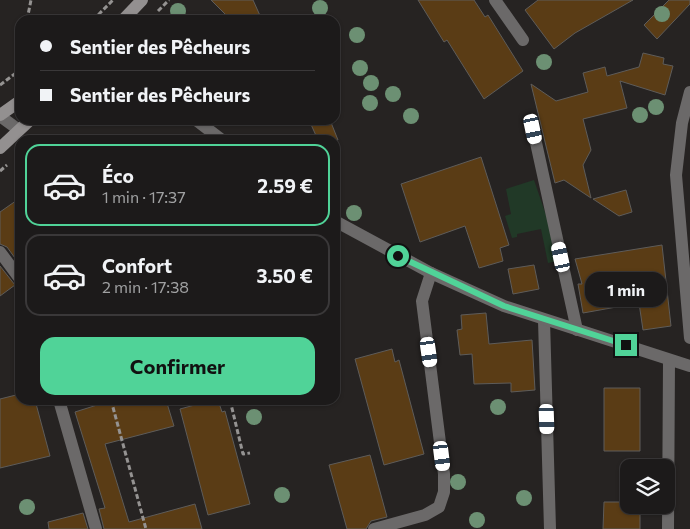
<!DOCTYPE html>
<html lang="fr">
<head>
<meta charset="utf-8">
<style>
	:root { --surface:#1c1a1a; --page:#292727; --text:#f1f3f6; --muted:#a0a1a2; --line:#3a3839; --accent:#50d398 }
	body { margin:0; font-family:Commissioner,sans-serif; background:var(--page); color:var(--text); height:100vh; display:flex; flex-direction:column; font-size:19px; white-space:nowrap }
	* { box-sizing:border-box; margin:0 }
	p { font-size:16px; color:var(--muted) }
	.icon { flex:none; width:28px; height:28px; fill:none; stroke:currentColor; stroke-width:2; stroke-linecap:round; stroke-linejoin:round }
	.map { position:relative; flex:1; overflow:hidden }
	.sheet { position:absolute; left:15px; top:135px; width:325px; height:270px; display:flex; flex-direction:column; background:var(--surface); border-radius:15px; box-shadow:0 1px 4px #0004,0 0 0 1px var(--line) }
	.sheet>* { flex:none }
	.hud { position:absolute; left:15px; top:15px; width:325px; height:110px; border-radius:15px; box-shadow:0 1px 4px #0004,0 0 0 1px var(--line); display:grid; align-content:center; height:110px; padding:0 25px; background:var(--surface) }
	.fabs { position:absolute; left:620px; top:459px; display:grid; gap:10px }
	.fabs a { display:grid; place-items:center; width:55px; height:55px; border-radius:10px; background:var(--surface); box-shadow:0 1px 4px #0004,0 0 0 1px var(--line); font-size:25px }
	.end { position:absolute; width:22px; height:22px; margin:-11px; border:6px solid #50d398; background:#111; box-shadow:0 0 0 2px #111 }
	.from { border-radius:50% }
	.bubble { position:absolute; height:35px; border-radius:15px; background:var(--surface); box-shadow:0 1px 4px #0004,0 0 0 1px var(--line); font-size:16px; font-weight:700; line-height:35px; text-align:center }
	.car { position:absolute; width:15px; height:30px; margin:-15px -8px; border-radius:6px; box-shadow:0 0 4px 1px #0007; background:linear-gradient(#fff 24%,#345 0 40%,#fff 0 76%,#345 0 86%,#fff 0) }
	.hud b { display:flex; align-items:center; gap:18px; height:48px; font-size:19px }
	.hud b+b { border-top:1px solid var(--line) }
	.hud i { width:12px; height:12px; background:var(--text) }
	ul { padding:9px 0 0; list-style:none }
	li { display:flex; align-items:center; gap:15px; height:82px; margin:0 10px 8px; padding:0 15px; border:2px solid var(--line); border-radius:15px }
	li div { flex:1 }
	li b { display:block; font-size:19px }
	li em { font-style:normal; font-weight:700 }
	li.current { border-color:var(--accent) }
	li>.icon { width:45px; height:45px; stroke-width:1.5 }
	.cta { display:flex; gap:10px; margin-top:auto; padding:10px 25px }
	.cta a { flex:1; height:58px; border-radius:15px; background:var(--accent); color:#111; font-size:20px; font-weight:700; line-height:58px; text-align:center }
	.map>svg:first-child { display:block }
	.green { fill:#213927 }
	.building { fill:#5a3c15; stroke:#5e5c5a }
	.lines { fill:none; stroke-linecap:round; stroke-linejoin:round }
	.path { stroke:#959392; stroke-width:3; stroke-dasharray:5 2.5; stroke-linecap:butt }
	.lane { stroke:#6b6969; stroke-width:12 }
	.street { stroke:#6b6969; stroke-width:12 }
	.secondary { stroke:#939090; stroke-width:12 }
	.tree { fill:#6c9073 }
	.route { stroke:#50d398; stroke-width:6 }
</style>
</head>
<body>
<div class="map">
<svg width="690" height="529" viewBox="0 0 690 529">
	<rect width="100%" height="100%" fill="#262322"/>
	<path class="green" d="M534 180 550 227 557 261 548 263 541 229 517 234V237L512 238 505 216 511 214 506 189Z"/>
	<path class="building" d="M211 0H253L262 20H231Z
		M418 0H474L485 17 488 15 523 71 484 99 447 40 444 42Z
		M538 0H633L575 33 554 49 525 10Z
		M669 0H690V4L657 39 644 25Z
		M643 53 664 58 663 64 673 66 665 95 620 81 627 108 583 119 591 150 583 165 591 198 564 180 555 183 531 84 556 101 588 92 583 73 605 67 607 76 639 67Z
		M309 120H330L338 140H318Z
		M481 157 509 245 500 248 503 261 479 268 465 226 420 242 401 184Z
		M626 190 632 212 619 216 593 199Z
		M20 198V265L7 247 0 244V212Z
		M662 245 671 326 643 330 639 303 583 313 578 284H582L575 259Z
		M534 265 539 289 513 294 508 269Z
		M0 266 15 285 0 296Z
		M486 313 489 344 532 340 535 390 511 392V383L474 384 472 354 460 355 457 330 462 329 461 315Z
		M392 349 395 362 399 360 424 454 384 465 355 359Z
		M604 388H640V451H604Z
		M20 394V400H35L50 456 0 468V399Z
		M113 400H166L174 426 105 444 129 522 195 504 202 529H104L99 509 105 508 75 412Z
		M213 400H218L222 412 225 411 250 504 208 515 180 409Z
		M370 455 387 517 371 521 366 529H347L329 465Z
		M604 502H629V505H640V529H603Z
		M83 513 88 529H49L48 522Z"/>
	<g class="lines">
		<path class="path" d="M158 11 169 0
			M27 20 31 0
			M93 20 113 0
			M0 85 20 70
			M0 171 7 165
			M111 400 146 529
			M230 400 243 454 250 453"/>
		<path class="lane" d="M495 0 523 40
			M533 129 577 330
			M0 252 20 279
			M544 320 550 529
			M59 400 96 529
			M374 529 425 515 439 507 444 492V474L422 301 431 273"/>
		<path class="street" d="M690 92 682 123 676 175 690 338
			M0 116 19 130
			M196 120 222 140
			M335 221 431 273 504 306 690 366
			M668 529 669 361"/>
		<path class="secondary" d="M123 20 142 0
			M0 115 20 101
			M0 148 30 120"/>
	</g>
	<g class="tree">
		<circle cx="320" cy="8" r="8"/>
		<circle cx="178" cy="11" r="8"/>
		<circle cx="662" cy="14" r="8"/>
		<circle cx="357" cy="35" r="8"/>
		<circle cx="544" cy="62" r="8"/>
		<circle cx="360" cy="68" r="8"/>
		<circle cx="371" cy="83" r="8"/>
		<circle cx="393" cy="94" r="8"/>
		<circle cx="370" cy="103" r="8"/>
		<circle cx="656" cy="107" r="8"/>
		<circle cx="640" cy="115" r="8"/>
		<circle cx="411" cy="116" r="8"/>
		<circle cx="354" cy="213" r="8"/>
		<circle cx="498" cy="407" r="8"/>
		<circle cx="254" cy="417" r="8"/>
		<circle cx="458" cy="482" r="8"/>
		<circle cx="282" cy="495" r="8"/>
		<circle cx="524" cy="498" r="8"/>
		<circle cx="27" cy="507" r="8"/>
		<circle cx="477" cy="520" r="8"/>
	</g>
	<g class="lines">
		<path class="route" d="M398 256 504 306 626 345"/>
	</g>
</svg>
<div class="fabs">
<a><svg class="icon" aria-label="layers" viewBox="0 0 24 24"><path d="M12 4l9 5-9 5-9-5zM3 14l9 5 9-5"/></svg></a>
</div>
<i class="end from" style="left:398px;top:256px"></i>
<i class="end" style="left:626px;top:345px"></i>
<div class="bubble" style="left:585px;top:272px;width:82px">1 min</div>
<i class="car" style="left:533px;top:129px;rotate:168deg"></i>
<i class="car" style="left:561px;top:257px;rotate:348deg"></i>
<i class="car" style="left:429px;top:352px;rotate:172deg"></i>
<i class="car" style="left:547px;top:419px;rotate:178deg"></i>
<i class="car" style="left:442px;top:456px;rotate:173deg"></i>
<div class="hud">
<b><i class="from"></i>Sentier des Pêcheurs</b>
<b><i></i>Sentier des Pêcheurs</b>
</div>
<section class="sheet">
<ul>
<li class="current"><svg class="icon" aria-label="car" viewBox="0 0 24 24"><path d="M5 17H2v-5l4-1 3-4h7l3 4 3 1v5h-3M9 17h6M6 11h13"/><circle cx="7" cy="17" r="2"/><circle cx="17" cy="17" r="2"/></svg><div><b>Éco</b><p>1 min · 17:37</p></div><em>2.59 €</em></li>
<li><svg class="icon" aria-label="car" viewBox="0 0 24 24"><path d="M5 17H2v-5l4-1 3-4h7l3 4 3 1v5h-3M9 17h6M6 11h13"/><circle cx="7" cy="17" r="2"/><circle cx="17" cy="17" r="2"/></svg><div><b>Confort</b><p>2 min · 17:38</p></div><em>3.50 €</em></li>
</ul>
<div class="cta"><a>Confirmer</a></div>
</section>
</div>
</body>
</html>
